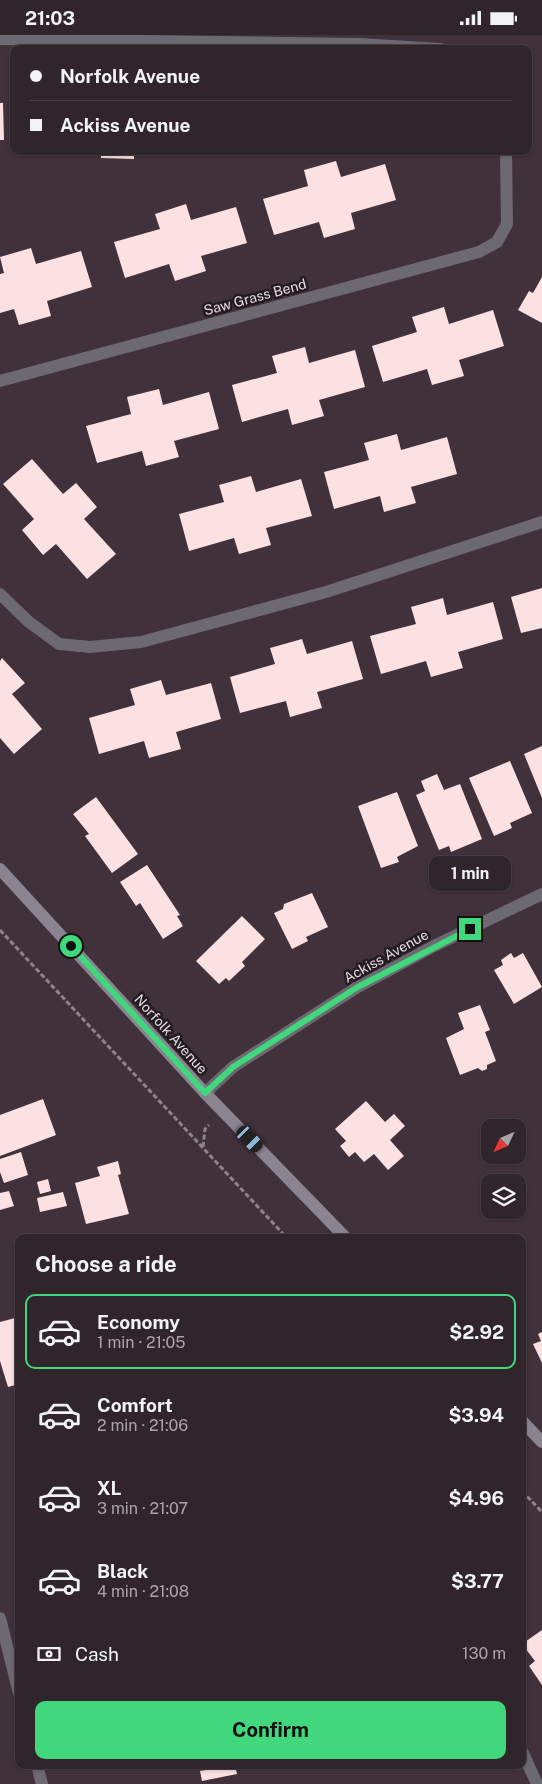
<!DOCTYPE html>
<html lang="en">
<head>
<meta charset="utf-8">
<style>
	:root { --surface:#31252c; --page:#3d3138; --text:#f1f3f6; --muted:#a8a5a9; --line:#4c4248; --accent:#41d77c }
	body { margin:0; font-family:"Public Sans",sans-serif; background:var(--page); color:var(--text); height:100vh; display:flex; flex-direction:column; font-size:19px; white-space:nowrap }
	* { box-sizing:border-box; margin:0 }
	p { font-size:16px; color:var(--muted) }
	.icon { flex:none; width:28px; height:28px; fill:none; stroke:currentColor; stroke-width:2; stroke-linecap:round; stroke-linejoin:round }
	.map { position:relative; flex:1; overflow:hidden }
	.drawer { position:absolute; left:15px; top:1199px; width:511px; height:535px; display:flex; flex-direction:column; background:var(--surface); border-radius:10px; box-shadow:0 1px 4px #0004,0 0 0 1px var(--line) }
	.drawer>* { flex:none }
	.top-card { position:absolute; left:10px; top:10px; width:522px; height:110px; border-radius:10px; box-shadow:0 1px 4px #0004,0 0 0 1px var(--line); display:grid; align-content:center; height:110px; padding:0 20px; background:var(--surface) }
	.needle { width:32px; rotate:226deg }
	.buttons { position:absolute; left:481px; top:1084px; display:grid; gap:10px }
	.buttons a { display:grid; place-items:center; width:45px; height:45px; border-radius:10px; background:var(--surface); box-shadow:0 1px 4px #0004,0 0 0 1px var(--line); font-size:25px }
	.end { position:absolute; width:22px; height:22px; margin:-11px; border:6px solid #41d77c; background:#111; box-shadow:0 0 0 2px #111 }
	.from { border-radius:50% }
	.bubble { position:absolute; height:35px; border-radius:10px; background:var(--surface); box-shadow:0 1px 4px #0004,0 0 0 1px var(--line); font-size:16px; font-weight:700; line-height:35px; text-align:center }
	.car { position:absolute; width:15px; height:30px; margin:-15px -8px; border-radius:6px; box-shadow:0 0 4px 1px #0007; background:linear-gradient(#222 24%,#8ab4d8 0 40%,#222 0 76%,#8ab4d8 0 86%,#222 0) }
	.top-card b { display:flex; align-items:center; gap:18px; height:48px; font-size:19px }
	.top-card b+b { border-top:1px solid var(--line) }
	.top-card i { width:12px; height:12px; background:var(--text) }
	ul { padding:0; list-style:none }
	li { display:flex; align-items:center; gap:15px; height:75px; margin:0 10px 8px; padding:0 10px; border:2px solid transparent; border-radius:10px }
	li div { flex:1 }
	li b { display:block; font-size:19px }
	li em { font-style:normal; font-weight:700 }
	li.on { border-color:var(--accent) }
	li>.icon { width:45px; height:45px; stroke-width:1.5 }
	h2 { padding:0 20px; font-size:22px; line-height:60px }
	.pay { display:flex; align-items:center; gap:12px; height:55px; padding:0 20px; font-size:19px }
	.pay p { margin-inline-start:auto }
	.button { display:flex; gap:10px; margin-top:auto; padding:10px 20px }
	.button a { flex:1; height:58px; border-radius:10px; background:var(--accent); color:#111; font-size:20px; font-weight:700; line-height:58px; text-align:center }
	.status { display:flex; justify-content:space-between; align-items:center; height:35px; padding:0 25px; background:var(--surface); direction:ltr }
	.status svg { height:14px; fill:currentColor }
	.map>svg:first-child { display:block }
	.building { fill:#fce1e2 }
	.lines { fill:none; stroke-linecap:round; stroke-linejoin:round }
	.path { stroke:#8f828a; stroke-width:3; stroke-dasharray:5 2.5; stroke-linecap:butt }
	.street { stroke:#6c6971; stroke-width:12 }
	.secondary { stroke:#8a8491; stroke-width:12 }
	.route { stroke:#41d77c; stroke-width:6 }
	.labels { text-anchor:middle; stroke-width:5; stroke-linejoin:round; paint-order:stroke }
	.street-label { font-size:14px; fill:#e6dbe2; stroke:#231b20 }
</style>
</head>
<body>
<div class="status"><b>21:03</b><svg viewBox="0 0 49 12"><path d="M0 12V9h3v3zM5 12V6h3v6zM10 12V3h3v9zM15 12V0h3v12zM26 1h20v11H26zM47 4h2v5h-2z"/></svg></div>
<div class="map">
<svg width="542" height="1749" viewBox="0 0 542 1749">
	<rect width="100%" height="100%" fill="#41313b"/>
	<path class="building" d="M0 68H3L4 105H0Z
		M101 116H134V124L101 123Z
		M336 126 341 142 385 129 396 165 351 178 355 194 324 203 319 187 274 200 263 164 308 151 304 135Z
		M186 169 191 185 236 172 247 208 201 221 206 236 175 246 169 229 125 243 114 207 160 194 155 179Z
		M31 213 36 229 81 216 92 252 47 266 51 281 19 290 14 274 0 278V239L4 238 0 222Z
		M542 242V288L518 275 529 256 533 258Z
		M444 272 449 289 493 275 504 311 459 325 464 341 432 350 427 334 383 347 372 311 417 297 412 282Z
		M305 312 309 328 355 315 365 352 319 365 324 381 292 390 288 374 242 387 232 350 277 338 272 321Z
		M159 354 163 370 209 357 219 394 174 406 179 422 146 431 142 416 97 428 86 391 131 379 127 362Z
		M397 399 401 415 447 402 457 439 411 452 416 468 384 477 380 461 334 474 324 437 369 425 364 408Z
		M32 424 63 459 76 448 97 472 84 484 116 519 87 544 56 509 43 520 22 495 34 484 3 449Z
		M251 441 256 457 301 444 312 481 266 493 271 510 239 519 234 503 189 516 179 479 224 467 219 450Z
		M542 553V593L521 598 511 562Z
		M443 563 447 580 493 567 503 604 458 617 463 633 431 642 426 626 381 639 370 601 416 589 411 572Z
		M302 604 307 619 352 606 363 644 317 657 322 673 290 682 286 666 240 678 230 642 275 629 270 613Z
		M2 623 25 648 12 659 42 694 14 719 0 703V626Z
		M161 645 166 660 211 648 221 684 176 697 181 714 149 723 144 706 99 719 89 683 135 670 130 654Z
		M542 711V763L524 719Z
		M510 726 532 778 510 788 512 793 494 801 469 743Z
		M437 739 444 755 460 749 482 804 451 817 449 811 439 815 416 760 425 756 421 746Z
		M397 757 418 811 397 822 399 827 381 833 358 771Z
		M96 762 138 819 112 838 85 801 89 799 73 779Z
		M147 830 180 880 177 881 183 891 163 904 140 868 136 871 120 847Z
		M312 858 328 892 306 902 308 906 292 914 274 878 283 874 284 869Z
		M242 881 265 904 242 927 245 931 229 946 226 943 219 949 196 926Z
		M511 918 514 923 523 918 542 952 514 969 494 935 503 930 501 925Z
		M480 970 490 995 485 997 496 1026 487 1030V1034L482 1036 478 1033 460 1040 446 1003 464 994 458 978Z
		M43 1064 56 1100 0 1121V1080Z
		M366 1066 385 1087 394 1079 405 1091 390 1105 404 1121 388 1135 374 1119 364 1127 355 1117 349 1122 340 1111 346 1106 335 1094Z
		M21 1117 28 1140 4 1148 0 1137V1124Z
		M118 1126 121 1139 118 1140 129 1179 86 1189 75 1148 100 1141 97 1132Z
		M48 1144 51 1156 40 1159 37 1147Z
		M9 1156 14 1171 0 1175V1158Z
		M63 1157 67 1171 40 1177 37 1163Z
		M19 1282V1349L8 1352 0 1326V1287Z
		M542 1297V1328L533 1309 541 1306 538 1299Z
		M542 1595V1650L529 1631 535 1626 522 1609Z
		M235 1730 237 1739 202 1746 200 1736Z"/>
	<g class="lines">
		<path class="path" d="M0 895 286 1202
			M203 1112 205 1094 209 1090
			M522 1456 542 1477"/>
		<path class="street" d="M0 4 359 9 441 14
			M0 346 479 217 497 207 507 189 506 116
			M0 559 29 587 59 609 90 612 141 607 326 557 542 487
			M205 1058 233 1032 356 953 434 911 542 859
			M0 1583 19 1658
			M522 1716 537 1749
			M37 1730 42 1749"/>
		<path class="secondary" d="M0 834 205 1058 345 1202
			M522 1386 542 1407"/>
	</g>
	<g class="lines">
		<path class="route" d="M71 911 205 1058 233 1032 356 953 470 894"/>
	</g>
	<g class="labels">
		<g class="street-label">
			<text transform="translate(255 262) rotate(-15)" y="5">Saw Grass Bend</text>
			<text transform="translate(386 921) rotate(-29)" y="5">Ackiss Avenue</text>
			<text transform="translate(171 999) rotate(48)" y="5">Norfolk Avenue</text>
		</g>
	</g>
</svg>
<div class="buttons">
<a><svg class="needle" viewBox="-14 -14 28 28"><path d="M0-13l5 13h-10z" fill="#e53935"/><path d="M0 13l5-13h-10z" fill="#a8a5a9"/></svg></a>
<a><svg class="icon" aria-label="layers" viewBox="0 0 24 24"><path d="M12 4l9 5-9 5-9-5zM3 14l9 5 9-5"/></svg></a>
</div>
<i class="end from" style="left:71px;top:911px"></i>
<i class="end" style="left:470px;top:894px"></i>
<div class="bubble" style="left:429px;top:821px;width:82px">1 min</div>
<i class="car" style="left:250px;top:1104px;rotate:136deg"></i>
<div class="top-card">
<b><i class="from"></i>Norfolk Avenue</b>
<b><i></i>Ackiss Avenue</b>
</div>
<section class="drawer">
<h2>Choose a ride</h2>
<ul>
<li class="on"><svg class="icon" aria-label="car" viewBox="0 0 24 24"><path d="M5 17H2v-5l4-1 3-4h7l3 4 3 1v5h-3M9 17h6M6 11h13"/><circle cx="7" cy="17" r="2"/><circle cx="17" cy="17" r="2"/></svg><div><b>Economy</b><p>1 min · 21:05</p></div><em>$2.92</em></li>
<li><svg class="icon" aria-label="car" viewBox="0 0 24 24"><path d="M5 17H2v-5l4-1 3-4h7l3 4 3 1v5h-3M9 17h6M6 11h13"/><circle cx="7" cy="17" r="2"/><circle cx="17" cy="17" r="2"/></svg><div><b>Comfort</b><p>2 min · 21:06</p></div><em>$3.94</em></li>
<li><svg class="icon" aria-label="car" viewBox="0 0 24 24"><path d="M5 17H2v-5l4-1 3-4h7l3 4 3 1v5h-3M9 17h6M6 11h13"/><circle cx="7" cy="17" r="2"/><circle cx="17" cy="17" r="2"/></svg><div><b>XL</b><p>3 min · 21:07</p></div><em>$4.96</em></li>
<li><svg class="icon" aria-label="car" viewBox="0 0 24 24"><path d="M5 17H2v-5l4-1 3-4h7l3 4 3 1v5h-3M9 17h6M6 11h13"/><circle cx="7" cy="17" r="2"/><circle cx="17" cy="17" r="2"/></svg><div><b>Black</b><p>4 min · 21:08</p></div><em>$3.77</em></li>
</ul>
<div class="pay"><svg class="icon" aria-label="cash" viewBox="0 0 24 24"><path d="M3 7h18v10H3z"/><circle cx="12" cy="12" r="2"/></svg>Cash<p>130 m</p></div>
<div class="button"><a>Confirm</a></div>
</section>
</div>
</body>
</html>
